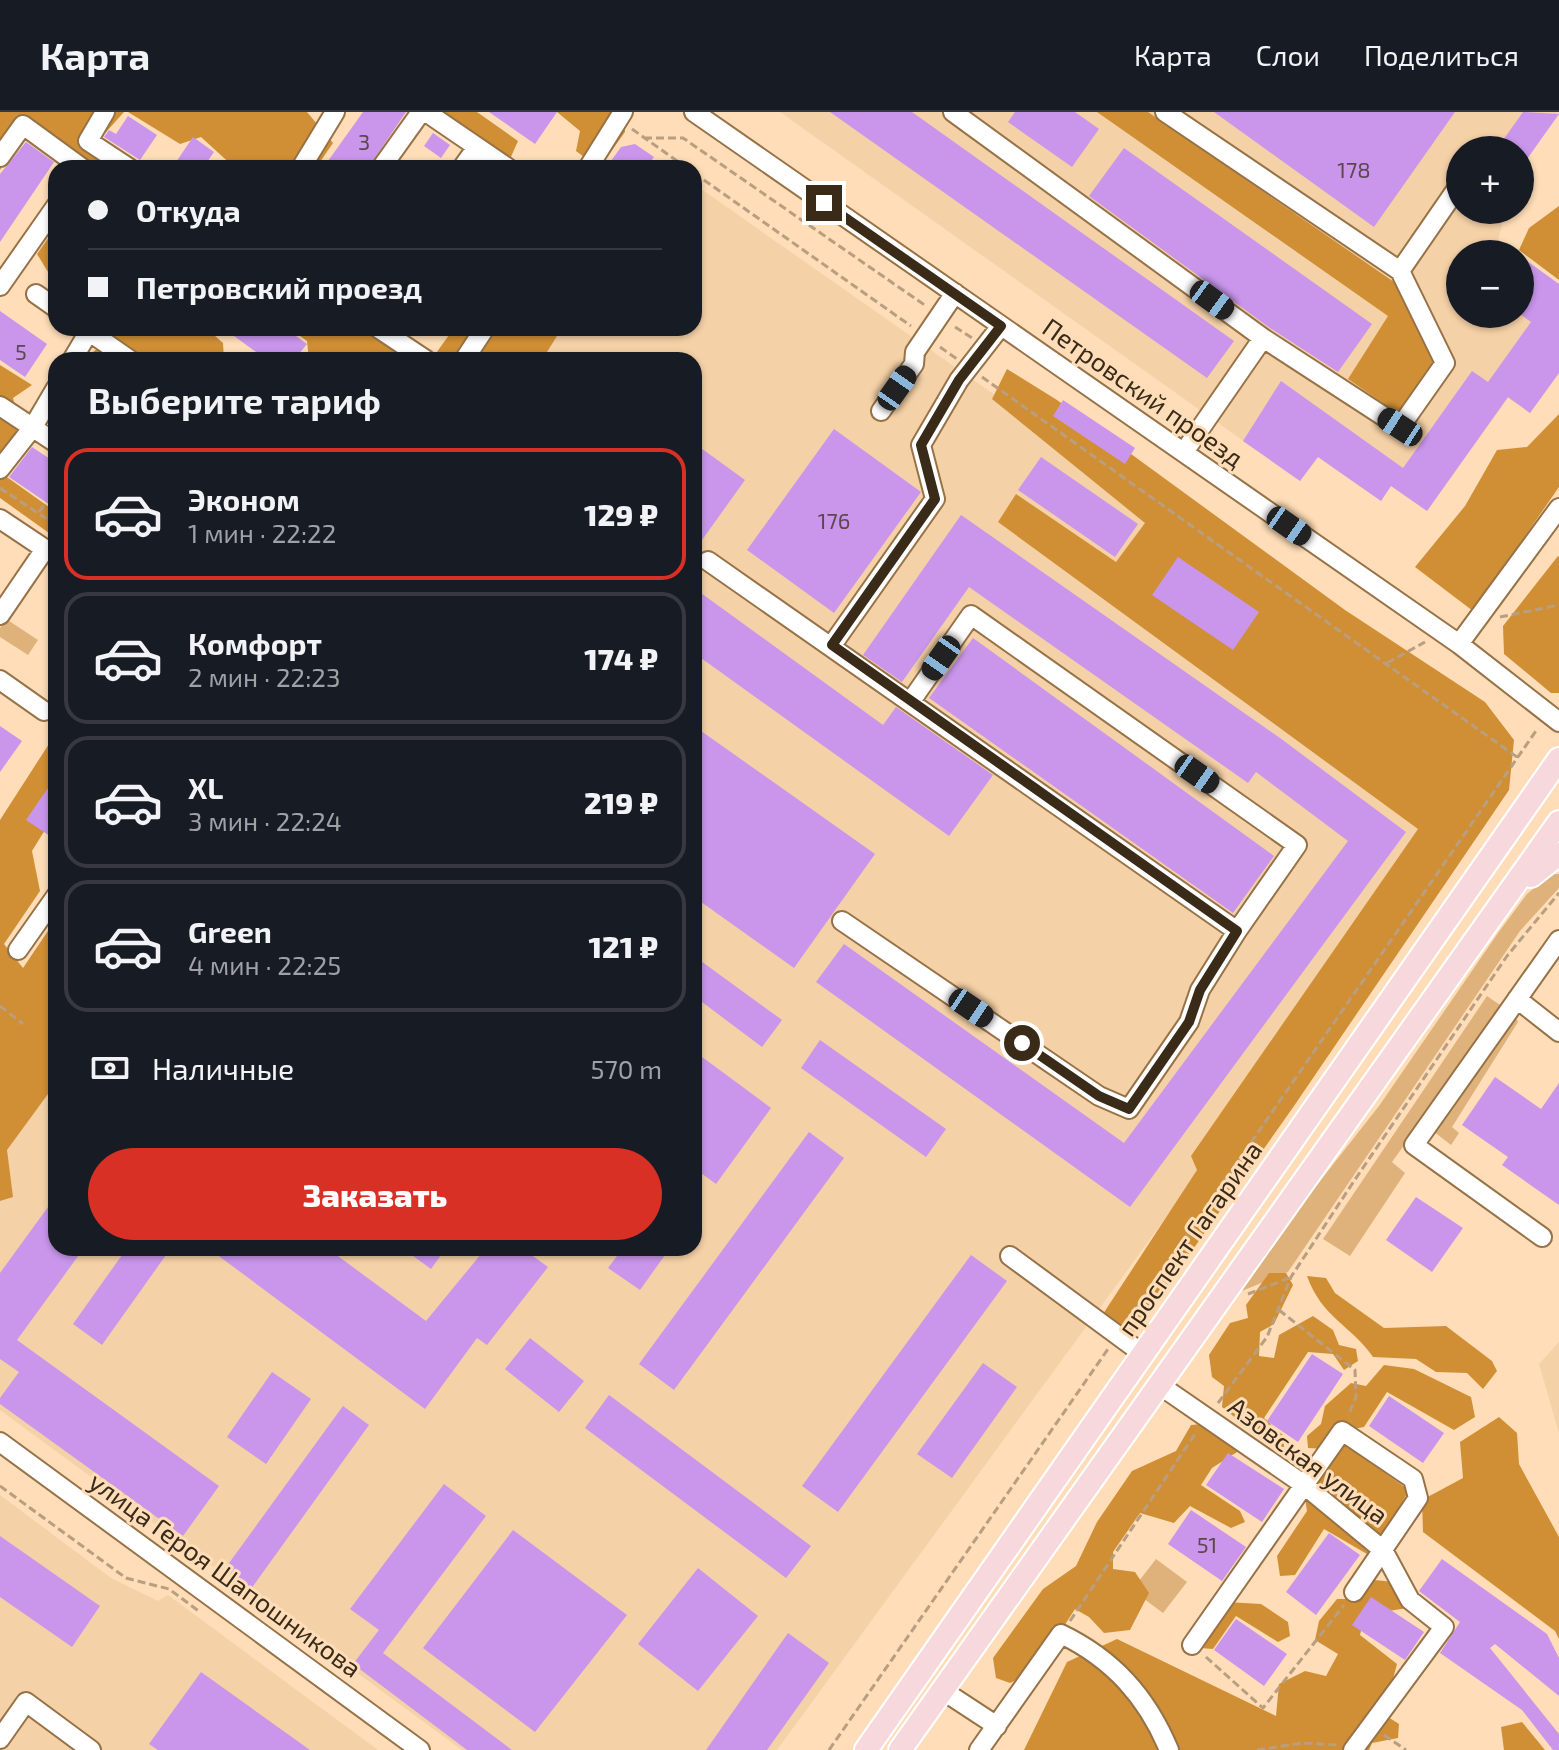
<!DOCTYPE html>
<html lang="ru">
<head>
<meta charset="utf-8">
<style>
	:root { --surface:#171b24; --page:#242831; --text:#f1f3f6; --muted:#9ea1a6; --line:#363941; --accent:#d93025 }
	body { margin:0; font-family:"Exo 2",sans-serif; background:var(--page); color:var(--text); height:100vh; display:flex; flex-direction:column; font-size:30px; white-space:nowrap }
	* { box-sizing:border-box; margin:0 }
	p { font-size:26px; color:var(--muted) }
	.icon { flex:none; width:44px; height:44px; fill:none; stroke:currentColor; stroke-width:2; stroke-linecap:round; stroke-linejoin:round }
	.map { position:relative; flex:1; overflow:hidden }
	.sheet { position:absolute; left:48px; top:240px; width:654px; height:904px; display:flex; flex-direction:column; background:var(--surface); border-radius:24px; box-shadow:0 2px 6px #0004 }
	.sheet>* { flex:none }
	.top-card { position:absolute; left:48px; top:48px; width:654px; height:176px; border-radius:24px; box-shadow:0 2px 6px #0004; display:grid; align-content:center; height:176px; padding:0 40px; background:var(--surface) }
	.tools { position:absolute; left:1446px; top:24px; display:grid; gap:16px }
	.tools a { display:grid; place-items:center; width:88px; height:88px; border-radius:50%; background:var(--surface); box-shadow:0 2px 6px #0004; font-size:40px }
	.end { position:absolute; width:36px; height:36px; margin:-18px; border:10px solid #3a2b19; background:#fff; box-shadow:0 0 0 4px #fff }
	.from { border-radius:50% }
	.car { position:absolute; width:24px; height:48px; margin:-24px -12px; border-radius:10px; box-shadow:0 0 6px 2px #0007; background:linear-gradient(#222 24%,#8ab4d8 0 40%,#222 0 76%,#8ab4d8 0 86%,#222 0) }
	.top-card b { display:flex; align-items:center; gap:28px; height:76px; font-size:30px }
	.top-card b+b { border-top:2px solid var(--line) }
	.top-card i { width:20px; height:20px; background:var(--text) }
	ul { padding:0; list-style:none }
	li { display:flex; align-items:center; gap:24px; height:132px; margin:0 16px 12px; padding:0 24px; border:4px solid var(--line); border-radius:24px }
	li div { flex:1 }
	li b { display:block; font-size:30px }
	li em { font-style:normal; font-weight:800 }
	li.current { border-color:var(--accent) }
	li>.icon { width:72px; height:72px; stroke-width:1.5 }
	h2 { padding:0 40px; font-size:36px; line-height:96px }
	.pay { display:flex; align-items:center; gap:20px; height:88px; padding:0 40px; font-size:30px }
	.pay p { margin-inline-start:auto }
	.cta { display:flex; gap:16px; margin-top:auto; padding:16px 40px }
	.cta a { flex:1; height:92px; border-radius:48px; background:var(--accent); color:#fff; font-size:32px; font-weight:800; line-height:92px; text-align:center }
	header { display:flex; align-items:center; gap:48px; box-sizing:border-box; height:112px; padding:0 40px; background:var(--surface); border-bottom:2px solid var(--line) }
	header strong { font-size:38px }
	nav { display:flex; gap:44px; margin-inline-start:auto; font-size:28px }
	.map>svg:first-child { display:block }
	.built { fill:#f5d1a7 }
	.green { fill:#e0b27b }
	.forest { fill:#d08f34 }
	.building { fill:#c996eb }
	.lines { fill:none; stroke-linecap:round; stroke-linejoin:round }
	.minor-casing { stroke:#977247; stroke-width:22 }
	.major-casing { stroke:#fff; stroke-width:26 }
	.path { stroke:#b99e80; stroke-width:3; stroke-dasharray:8 4; stroke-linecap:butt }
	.minor { stroke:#fff; stroke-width:18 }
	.major { stroke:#f7d9dd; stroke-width:22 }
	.route { stroke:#3a2b19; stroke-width:10 }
	.labels { text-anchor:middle; stroke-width:6; stroke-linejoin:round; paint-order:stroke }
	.number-label { font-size:22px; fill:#5e464e }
	.street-label { font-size:26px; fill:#3a2b19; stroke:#feddb8 }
</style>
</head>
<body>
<header>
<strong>Карта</strong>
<nav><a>Карта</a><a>Слои</a><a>Поделиться</a></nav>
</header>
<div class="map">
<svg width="1559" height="1638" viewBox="0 0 1559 1638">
	<rect width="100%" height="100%" fill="#feddb8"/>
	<path class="built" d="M780 0H1559L1520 57V38H1460V98H1506L1498 128 1517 142H1460V202H1520L1559 172V261L1530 301 1508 286 1427 399 1391 374 1381 389 1318 345 1300 369Z
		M694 72 1505 641 777 1638H462L0 1298V1000L56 920V1136H694V248H523L546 216H694Z
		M1559 1230V1321L1539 1252Z
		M0 1383 111 1466 158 1489 168 1483 378 1638H0Z"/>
	<path class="green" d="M6 507 38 528 28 543 0 525V516Z
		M1552 762H1559V776L1520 819 1288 1160 1242 1179 1276 1125 1379 994 1498 821 1527 782Z
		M1487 884 1503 895 1392 1050 1405 1061 1350 1144 1323 1127Z
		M1515 904 1518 910 1452 1015 1459 1021 1451 1033 1433 1019Z
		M1156 1447 1187 1470 1163 1501 1132 1478Z"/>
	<path class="forest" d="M0 0H124L90 38 109 56H66L25 23 0 58Z
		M128 0H307L333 31 316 56H235L201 25 180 32Z
		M414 0H477L518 29 506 56Z
		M557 0H623L625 20 599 56 576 39 580 19Z
		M1097 0H1148L1394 170 1434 251 1400 303 1348 267 1388 204Z
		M1559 94V168L1519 138 1529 116Z
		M56 115V173L37 142Z
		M123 216H206L223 231 224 248H83Z
		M289 216H367L409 243V248H309L307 229Z
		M454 216H562L542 248H439L434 244Z
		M0 253 32 273 13 286 25 331 4 363 56 400V426L0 386Z
		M1007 257 1057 288 1345 498 1485 590 1514 628 1509 678 1294 994 1134 1221 1103 1202 1197 1058 1191 1044 1418 717 998 410 1016 382 1116 450 1145 411 992 287Z
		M1559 302V375L1473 499 1415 455 1465 394 1497 338 1527 335Z
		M1558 444 1559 445V581H1551L1504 542 1503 514Z
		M56 621V700L32 739 40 779 4 832 23 856 56 807V971L7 1038 13 1085 0 1089V708Z
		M1269 1161H1286L1293 1173 1274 1212 1260 1220 1259 1244 1274 1246 1279 1223 1313 1204 1333 1218 1339 1233 1356 1237 1358 1249 1344 1258 1333 1242 1308 1240 1264 1306 1284 1324V1335L1270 1334 1222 1295 1224 1274 1212 1265 1209 1243 1230 1211 1248 1206 1246 1193Z
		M1307 1164 1326 1166 1335 1181 1384 1216 1446 1214 1492 1249 1497 1259 1483 1277 1467 1261 1436 1260 1416 1247 1373 1245C1351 1213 1322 1206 1307 1164Z
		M1384 1253 1414 1257 1471 1285 1475 1305 1454 1318 1387 1280 1364 1315 1330 1321 1326 1337 1308 1336 1307 1324 1321 1312 1325 1294 1351 1271 1366 1274Z
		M1499 1305 1517 1321 1519 1352 1559 1425V1527L1555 1519 1423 1420 1422 1388 1463 1366 1460 1330Z
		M1223 1310 1241 1323 1237 1340 1212 1356 1201 1373 1240 1399 1245 1410 1231 1416 1190 1394 1174 1411 1140 1401 1113 1440V1457L1135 1460 1149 1481 1130 1518 1104 1521 1089 1505 1075 1497 1035 1559 1010 1571 996 1566 993 1546 1043 1477 1076 1454 1097 1410 1132 1359 1176 1339 1191 1313Z
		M1344 1332 1409 1378 1378 1432 1367 1442 1324 1417 1295 1463 1280 1464 1277 1444 1307 1399 1304 1380Z
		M1374 1468 1395 1470 1407 1496 1365 1503 1360 1523 1397 1552 1389 1582 1377 1598 1399 1612 1398 1626 1372 1631 1369 1638H1024L1067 1550 1117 1527 1276 1604 1279 1572 1305 1559 1326 1564 1338 1542 1315 1528 1319 1509 1337 1487H1358Z
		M1227 1490 1261 1492 1288 1510 1290 1524 1278 1530 1236 1504 1213 1537 1200 1536Z
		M1522 1610 1545 1638H1504L1501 1615Z"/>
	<path class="building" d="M363 0H406L368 56H323Z
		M489 0H557L535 32Z
		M830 0H912L1234 229 1207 266Z
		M1015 0H1075L1099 17 1072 55 1008 10Z
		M1214 0H1455L1374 115Z
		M1523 0 1559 2 1520 57V38H1496Z
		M128 4 157 23 140 48 104 25 109 18 116 22Z
		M433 21 450 33 441 46 424 34Z
		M193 25 214 40 203 56H172Z
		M26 30 54 50 0 130V62Z
		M635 32 654 45 646 56H606L621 35Z
		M1124 36 1372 212 1338 260 1270 216 1089 84Z
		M1520 144 1559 172V261L1530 301 1508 285 1427 399 1391 374 1381 389 1318 345 1300 369 1243 329 1281 269 1403 356 1472 259 1488 270 1531 210 1520 202Z
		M0 199 47 232 25 265 0 248Z
		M223 216H285L307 232 294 248H267Z
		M1063 288 1135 336 1125 352 1053 304Z
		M834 317 921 380 834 501 747 438Z
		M694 331 745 368 702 428 694 423Z
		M32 335 56 351V397L9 365Z
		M1041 345 1138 412 1115 445 1018 378Z
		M961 403 1280 626 1406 720 1130 1095 816 870 844 832 1124 1031 1348 729 1256 660 1248 671 969 475 902 570 863 543Z
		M1178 445 1259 500 1233 538 1152 483Z
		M694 476 883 613 896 595 993 663 949 724 694 541Z
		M973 526 1274 744 1233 801 929 586Z
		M0 614 22 629 0 660Z
		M694 614 875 742 794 856 694 785Z
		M56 664V728L26 708Z
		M694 844 782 908 762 935 694 884Z
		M820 928 946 1017 926 1045 801 956Z
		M694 939 771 996 716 1072 694 1056Z
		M1495 965 1541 997 1559 971V1093L1502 1053 1508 1045 1462 1013Z
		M809 1020 844 1046 674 1278 639 1252Z
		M56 1084V1136H84L17 1228 219 1374 183 1424 0 1292V1286L19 1260 0 1247V1161Z
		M1416 1085 1463 1116 1432 1160 1386 1128Z
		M127 1136H171L102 1233 73 1212Z
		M208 1136H327L426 1209 486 1136H522L548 1155 487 1233 477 1226 425 1297Z
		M402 1136H446L431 1157Z
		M623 1136H670L640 1178 608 1156Z
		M971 1143 1007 1169 838 1400 802 1374Z
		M530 1226 584 1269 559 1300 505 1257Z
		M1312 1242 1343 1262 1298 1330 1267 1309Z
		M983 1251 1017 1275 952 1366 917 1342Z
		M272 1260 311 1287 266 1352 227 1325Z
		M609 1283 811 1434 786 1466 585 1316Z
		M1389 1284 1444 1321 1423 1351 1369 1314Z
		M343 1294 369 1313 251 1477 224 1458Z
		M1228 1341 1284 1377 1262 1410 1206 1373Z
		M444 1372 486 1404 383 1541 512 1638H467L353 1552 379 1518 350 1497Z
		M1191 1398 1246 1435 1222 1469 1168 1432Z
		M513 1418 627 1503 535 1620 423 1536Z
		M1329 1421 1360 1443 1316 1503 1286 1480Z
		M0 1424 100 1494 72 1535 0 1485Z
		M1442 1447 1547 1522 1559 1546V1584L1495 1532 1490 1536 1559 1622V1638H1553L1522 1598 1440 1541 1460 1510 1419 1479Z
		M698 1456 758 1504 698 1579 638 1532Z
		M1371 1485 1424 1520 1405 1548 1352 1513Z
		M1236 1507 1287 1542 1264 1574 1214 1538Z
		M788 1521 829 1551 767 1638H706Z
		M201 1560 310 1638H158L149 1632Z"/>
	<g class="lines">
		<g class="minor-casing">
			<path id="minor" d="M105 0 88 29 129 56
				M426 0 508 56
				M694 0 1459 532 1559 610
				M953 0 1263 226 1400 315 1445 251 1400 159
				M1165 0 1400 159 1460 72
				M0 45 23 13 82 56
				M301 56 335 0
				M381 56 421 0
				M462 56 477 35
				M588 56 623 0
				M0 174 56 94
				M36 182 56 196
				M84 216 130 248
				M378 216 426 248
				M72 248 91 216
				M464 248 485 216
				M0 294 56 331
				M881 299 914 252 915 240 955 181
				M1184 340 1263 226
				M0 357 33 315 56 276
				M0 407 45 437 0 503
				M708 449 1237 819 1200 878 1189 910 1129 997 1099 984 842 809
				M1459 532 1559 396
				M832 533 935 387 921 333 959 268 1001 214
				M0 568 44 599
				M911 589 971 503 1297 733 1237 819
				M18 838 56 784
				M1517 887 1559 920
				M1542 1125 1414 1033 1559 828
				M1010 1144 1143 1242
				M1158 1272 1303 1372 1383 1438 1410 1488 1444 1515 1353 1638
				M0 1330 420 1638
				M1192 1533 1342 1319 1413 1367 1418 1386 1354 1480
				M942 1578 997 1614
				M0 1627 26 1590 91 1638
				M979 1638 1061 1522C1113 1547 1147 1585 1169 1638"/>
		</g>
		<g class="major-casing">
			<path id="major" d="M1531 764 1559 742
				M866 1638 1559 647
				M900 1638 1559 710"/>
		</g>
		<path class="path" d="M632 17 687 56
			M644 26H683L926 194
			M694 61 911 214
			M955 215 972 226
			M940 235 957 247
			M982 265 1517 645
			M0 376 56 413
			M39 400 46 390
			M1500 505 1559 493
			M1387 551 1425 530
			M0 894 23 912
			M1248 1182 1289 1166
			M1279 1198 1355 1258 1356 1285 1348 1304
			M1128 1208 1538 616
			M1218 1291 1267 1225 1291 1165 1354 1069 1507 844 1559 781
			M0 1374 126 1466 169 1477 200 1500
			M1070 1509 1197 1319
			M1206 1545 1263 1596 1344 1493
			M1384 1623 1406 1638
			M829 1638 1108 1237
			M1257 1638 1302 1631 1339 1633"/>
		<use href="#minor" class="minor"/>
		<use href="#major" class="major"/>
	</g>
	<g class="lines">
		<path class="route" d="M824 91 1001 214 959 268 921 333 935 387 832 533 1237 819 1200 878 1189 910 1129 997 1099 984 1022 931"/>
	</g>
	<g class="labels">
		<g class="number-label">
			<text x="364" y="38">3</text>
			<text x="1354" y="66">178</text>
			<text x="21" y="248">5</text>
			<text x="834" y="417">176</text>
			<text x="1207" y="1441">51</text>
		</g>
		<g class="street-label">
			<text transform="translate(1143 281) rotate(35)" y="9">Петровский проезд</text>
			<text transform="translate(1190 1127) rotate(-55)" y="9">проспект Гагарина</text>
			<text transform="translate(1308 1349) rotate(37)" y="9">Азовская улица</text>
			<text transform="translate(225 1463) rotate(36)" y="9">улица Героя Шапошникова</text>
		</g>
	</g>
</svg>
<div class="tools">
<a>+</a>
<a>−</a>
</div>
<i class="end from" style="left:1022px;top:931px"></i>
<i class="end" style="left:824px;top:91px"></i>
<i class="car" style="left:1212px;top:188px;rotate:126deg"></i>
<i class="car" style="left:897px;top:276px;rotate:35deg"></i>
<i class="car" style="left:1400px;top:315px;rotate:303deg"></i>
<i class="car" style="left:1289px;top:414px;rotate:125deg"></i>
<i class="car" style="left:941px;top:546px;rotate:215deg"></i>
<i class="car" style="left:1197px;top:662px;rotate:125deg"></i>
<i class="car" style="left:971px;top:896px;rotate:124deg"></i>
<div class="top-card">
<b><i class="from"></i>Откуда</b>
<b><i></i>Петровский проезд</b>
</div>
<section class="sheet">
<h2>Выберите тариф</h2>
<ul>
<li class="current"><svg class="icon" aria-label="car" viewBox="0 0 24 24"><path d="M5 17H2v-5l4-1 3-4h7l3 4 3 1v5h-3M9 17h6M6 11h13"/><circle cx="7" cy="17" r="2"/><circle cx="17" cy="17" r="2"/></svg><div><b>Эконом</b><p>1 мин · 22:22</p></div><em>129 ₽</em></li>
<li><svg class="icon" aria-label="car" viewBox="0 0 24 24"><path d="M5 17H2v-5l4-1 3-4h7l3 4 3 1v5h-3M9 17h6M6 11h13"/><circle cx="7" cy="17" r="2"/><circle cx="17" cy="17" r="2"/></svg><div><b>Комфорт</b><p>2 мин · 22:23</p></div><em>174 ₽</em></li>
<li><svg class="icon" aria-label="car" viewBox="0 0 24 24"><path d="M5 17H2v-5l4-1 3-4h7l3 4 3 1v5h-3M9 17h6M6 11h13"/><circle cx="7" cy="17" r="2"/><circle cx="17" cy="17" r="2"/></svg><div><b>XL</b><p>3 мин · 22:24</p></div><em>219 ₽</em></li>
<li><svg class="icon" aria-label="car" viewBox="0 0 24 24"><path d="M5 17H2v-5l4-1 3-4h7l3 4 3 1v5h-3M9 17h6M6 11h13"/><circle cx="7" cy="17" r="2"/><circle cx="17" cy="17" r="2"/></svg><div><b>Green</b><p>4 мин · 22:25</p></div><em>121 ₽</em></li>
</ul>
<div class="pay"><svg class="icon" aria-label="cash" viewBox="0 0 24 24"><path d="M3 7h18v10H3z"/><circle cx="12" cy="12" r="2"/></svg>Наличные<p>570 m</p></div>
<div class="cta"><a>Заказать</a></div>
</section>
</div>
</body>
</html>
